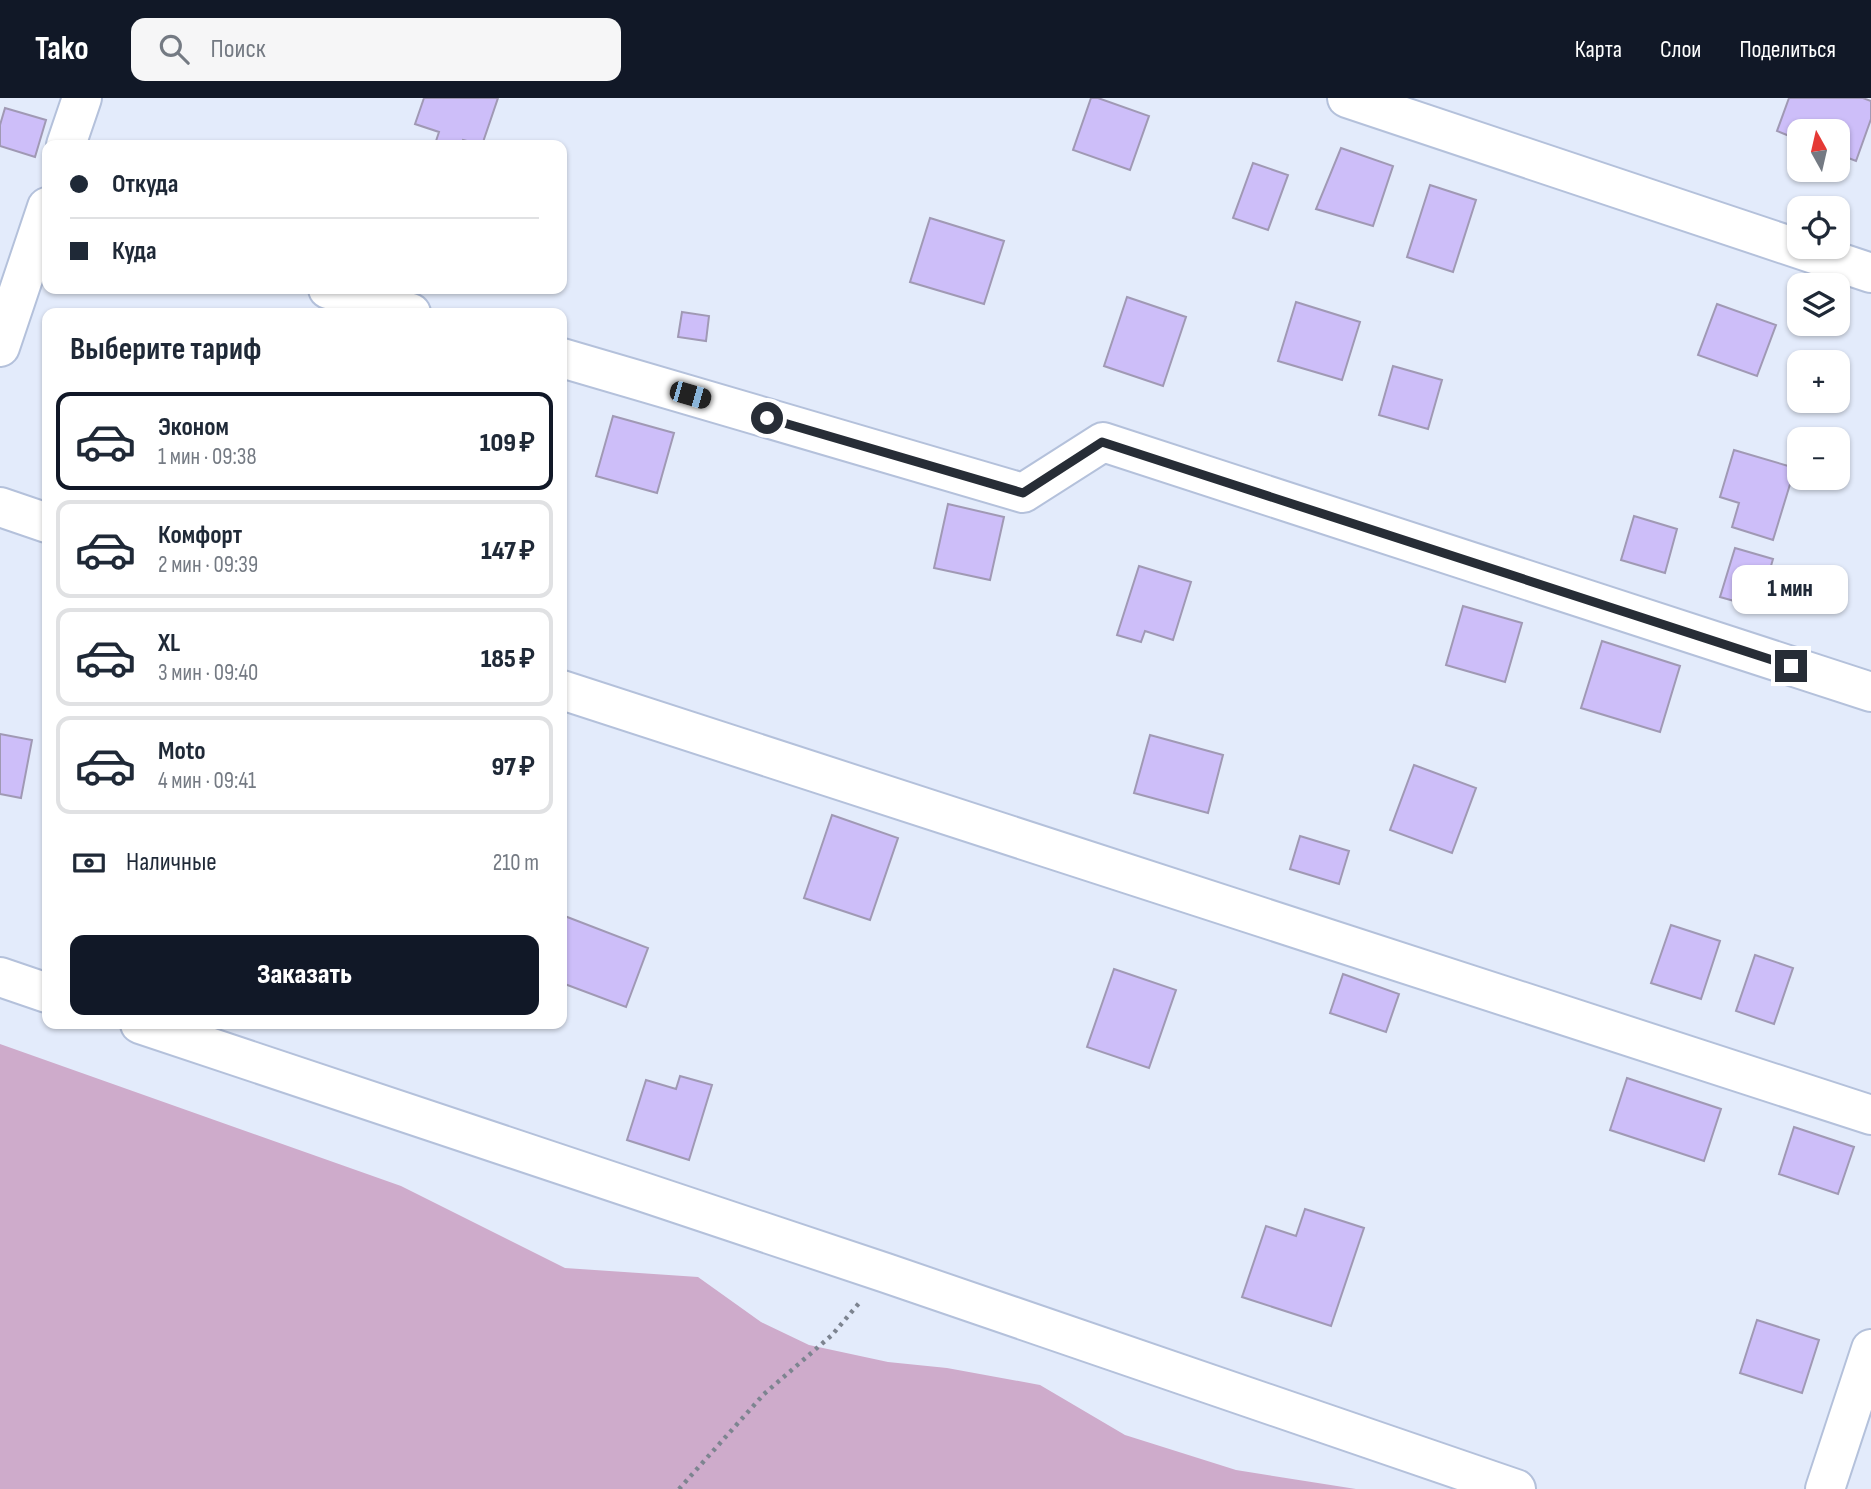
<!DOCTYPE html>
<html lang="ru">
<head>
<meta charset="utf-8">
<style>
	:root { --surface:#fff; --page:#f6f6f7; --text:#1f2937; --muted:#747a83; --line:#e0e1e3; --accent:#111827 }
	body { margin:0; font-family:"Sofia Sans Condensed",sans-serif; background:var(--page); color:var(--text); height:100vh; display:flex; flex-direction:column; font-size:26px; white-space:nowrap }
	* { box-sizing:border-box; margin:0 }
	p { font-size:23px; color:var(--muted) }
	.icon { flex:none; width:38px; height:38px; fill:none; stroke:currentColor; stroke-width:2; stroke-linecap:round; stroke-linejoin:round }
	.map { position:relative; flex:1; overflow:hidden }
	.side { position:absolute; left:42px; top:210px; width:525px; height:721px; display:flex; flex-direction:column; background:var(--surface); border-radius:14px; box-shadow:0 2px 5px #0004 }
	.side>* { flex:none }
	.banner { position:absolute; left:42px; top:42px; width:525px; height:154px; border-radius:14px; box-shadow:0 2px 5px #0004; display:grid; align-content:center; height:154px; padding:0 28px; background:var(--surface) }
	.needle { width:46px; rotate:352deg }
	.tools { position:absolute; left:1787px; top:21px; display:grid; gap:14px }
	.tools a { display:grid; place-items:center; width:63px; height:63px; border-radius:14px; background:var(--surface); box-shadow:0 2px 5px #0004; font-size:35px }
	.end { position:absolute; width:32px; height:32px; margin:-16px; border:9px solid #272d36; background:#fff; box-shadow:0 0 0 4px #fff }
	.from { border-radius:50% }
	.bubble { position:absolute; height:49px; border-radius:14px; background:var(--surface); box-shadow:0 2px 5px #0004; font-size:23px; font-weight:800; line-height:49px; text-align:center }
	.car { position:absolute; width:21px; height:42px; margin:-21px -10px; border-radius:9px; box-shadow:0 0 5px 2px #0007; background:linear-gradient(#222 24%,#8ab4d8 0 40%,#222 0 76%,#8ab4d8 0 86%,#222 0) }
	.banner b { display:flex; align-items:center; gap:24px; height:66px; font-size:26px }
	.banner b+b { border-top:2px solid var(--line) }
	.banner i { width:18px; height:18px; background:var(--text) }
	ul { padding:0; list-style:none }
	li { display:flex; align-items:center; gap:21px; height:98px; margin:0 14px 10px; padding:0 14px; border:4px solid var(--line); border-radius:14px }
	li div { flex:1 }
	li b { display:block; font-size:26px }
	li em { font-style:normal; font-weight:800 }
	li.active { border-color:var(--accent) }
	li>.icon { width:63px; height:63px; stroke-width:1.5 }
	h2 { padding:0 28px; font-size:32px; line-height:84px }
	.pay { display:flex; align-items:center; gap:18px; height:77px; padding:0 28px; font-size:26px }
	.pay p { margin-inline-start:auto }
	.cta { display:flex; gap:14px; margin-top:auto; padding:14px 28px }
	.cta a { flex:1; height:80px; border-radius:14px; background:var(--accent); color:#fff; font-size:28px; font-weight:800; line-height:80px; text-align:center }
	header { display:flex; align-items:center; gap:42px; box-sizing:border-box; height:98px; padding:0 35px; background:var(--accent); color:#fff }
	header strong { font-size:33px }
	nav { display:flex; gap:38px; margin-inline-start:auto; font-size:24px }
	.search { width:490px; height:63px; background:var(--page); display:flex; align-items:center; gap:18px; box-sizing:border-box; padding:0 24px; border-radius:14px; color:var(--muted); font-size:26px }
	.map>svg:first-child { display:block }
	.green { fill:#ceabcb }
	.building { fill:#cdbef9; stroke:#a099b4; stroke-width:2 }
	.lines { fill:none; stroke-linecap:round; stroke-linejoin:round }
	.minor-casing { stroke:#b4c1db; stroke-width:42 }
	.path { stroke:#7d8490; stroke-width:4.5; stroke-dasharray:3.5 5; stroke-linecap:butt }
	.minor { stroke:#fff; stroke-width:38 }
	.route { stroke:#272d36; stroke-width:9 }
</style>
</head>
<body>
<header>
<strong>Tako</strong>
<div class="search"><svg class="icon" aria-label="search" viewBox="0 0 24 24"><circle cx="10" cy="10" r="6"/><path d="M15 15l6 6"/></svg>Поиск</div>
<nav><a>Карта</a><a>Слои</a><a>Поделиться</a></nav>
</header>
<div class="map">
<svg width="1871" height="1391" viewBox="0 0 1871 1391">
	<rect width="100%" height="100%" fill="#e3ebfb"/>
	<path class="green" d="M0 946 401 1088 565 1170 698 1179 761 1224 809 1247 888 1264 947 1270 1040 1287 1125 1337 1236 1372 1356 1391H0Z"/>
	<path class="building" d="M424 0H498L482 47 463 42 461 47 435 46 439 34 415 26Z
		M1091 0H1098L1149 18 1130 72 1073 52Z
		M1789 0H1863L1871 3V21L1856 63 1838 56V33H1799V42L1777 33Z
		M5 10 46 22 35 59 0 48V27Z
		M1341 50 1393 68 1373 128 1316 111Z
		M1253 65 1288 77 1268 132 1233 120Z
		M1430 87 1476 102 1453 174 1407 159Z
		M930 120 1004 143 984 206 910 184Z
		M1127 199 1186 219 1163 288 1104 268Z
		M1296 204 1360 224 1342 282 1278 263Z
		M1717 206 1776 227 1757 278 1698 257Z
		M682 214 709 218 706 243 678 239Z
		M1393 268 1442 282 1428 331 1379 317Z
		M613 318 674 335 657 395 596 378Z
		M1734 352 1795 370 1773 442 1732 429 1739 405 1720 399Z
		M948 406 1004 419 990 482 934 470Z
		M1634 418 1677 431 1665 475 1621 462Z
		M1735 450 1773 461 1759 510 1720 499Z
		M1139 468 1191 484 1173 542 1145 533 1141 544 1117 537Z
		M1463 508 1522 525 1505 584 1446 567Z
		M1602 543 1680 568 1660 634 1581 610Z
		M0 636 32 642 21 700 0 696Z
		M1150 637 1223 657 1208 715 1134 695Z
		M1414 667 1476 690 1452 755 1390 732Z
		M832 717 898 740 870 822 804 800Z
		M1300 738 1349 753 1339 786 1290 771Z
		M562 817 648 850 626 909 562 885Z
		M1671 827 1720 843 1701 901 1651 885Z
		M1755 857 1793 870 1774 926 1736 913Z
		M1114 871 1176 892 1149 970 1087 949Z
		M1343 876 1399 896 1386 934 1330 915Z
		M680 978 712 987 689 1062 627 1042 646 982 676 991Z
		M1627 980 1721 1011 1704 1063 1610 1032Z
		M1794 1029 1854 1049 1838 1096 1779 1076Z
		M1305 1111 1364 1130 1331 1228 1242 1199 1266 1128 1296 1138Z
		M1757 1222 1819 1242 1802 1295 1740 1275Z"/>
	<g class="lines">
		<g class="minor-casing">
			<path id="minor" d="M1347 0 1871 175
				M66 47 82 0
				M328 191 411 215
				M0 249 47 109
				M562 260 1023 395 1103 344 1871 594
				M0 409 47 425
				M562 592 1871 1017
				M0 879 47 895
				M140 926 886 1175 1516 1391
				M1825 1391 1871 1251"/>
		</g>
		<path class="path" d="M679 1391 764 1296 832 1237 860 1204"/>
		<use href="#minor" class="minor"/>
	</g>
	<g class="lines">
		<path class="route" d="M767 320 1023 395 1102 344 1791 568"/>
	</g>
</svg>
<div class="tools">
<a><svg class="needle" viewBox="-14 -14 28 28"><path d="M0-13l5 13h-10z" fill="#e53935"/><path d="M0 13l5-13h-10z" fill="#747a83"/></svg></a>
<a><svg class="icon" aria-label="locate" viewBox="0 0 24 24"><circle cx="12" cy="12" r="6"/><path d="M12 2v4M12 18v4M2 12h4M18 12h4"/></svg></a>
<a><svg class="icon" aria-label="layers" viewBox="0 0 24 24"><path d="M12 4l9 5-9 5-9-5zM3 14l9 5 9-5"/></svg></a>
<a>+</a>
<a>−</a>
</div>
<i class="end from" style="left:767px;top:320px"></i>
<i class="end" style="left:1791px;top:568px"></i>
<div class="bubble" style="left:1732px;top:467px;width:116px">1 мин</div>
<i class="car" style="left:690px;top:297px;rotate:106deg"></i>
<div class="banner">
<b><i class="from"></i>Откуда</b>
<b><i></i>Куда</b>
</div>
<section class="side">
<h2>Выберите тариф</h2>
<ul>
<li class="active"><svg class="icon" aria-label="car" viewBox="0 0 24 24"><path d="M5 17H2v-5l4-1 3-4h7l3 4 3 1v5h-3M9 17h6M6 11h13"/><circle cx="7" cy="17" r="2"/><circle cx="17" cy="17" r="2"/></svg><div><b>Эконом</b><p>1 мин · 09:38</p></div><em>109 ₽</em></li>
<li><svg class="icon" aria-label="car" viewBox="0 0 24 24"><path d="M5 17H2v-5l4-1 3-4h7l3 4 3 1v5h-3M9 17h6M6 11h13"/><circle cx="7" cy="17" r="2"/><circle cx="17" cy="17" r="2"/></svg><div><b>Комфорт</b><p>2 мин · 09:39</p></div><em>147 ₽</em></li>
<li><svg class="icon" aria-label="car" viewBox="0 0 24 24"><path d="M5 17H2v-5l4-1 3-4h7l3 4 3 1v5h-3M9 17h6M6 11h13"/><circle cx="7" cy="17" r="2"/><circle cx="17" cy="17" r="2"/></svg><div><b>XL</b><p>3 мин · 09:40</p></div><em>185 ₽</em></li>
<li><svg class="icon" aria-label="car" viewBox="0 0 24 24"><path d="M5 17H2v-5l4-1 3-4h7l3 4 3 1v5h-3M9 17h6M6 11h13"/><circle cx="7" cy="17" r="2"/><circle cx="17" cy="17" r="2"/></svg><div><b>Moto</b><p>4 мин · 09:41</p></div><em>97 ₽</em></li>
</ul>
<div class="pay"><svg class="icon" aria-label="cash" viewBox="0 0 24 24"><path d="M3 7h18v10H3z"/><circle cx="12" cy="12" r="2"/></svg>Наличные<p>210 m</p></div>
<div class="cta"><a>Заказать</a></div>
</section>
</div>
</body>
</html>
